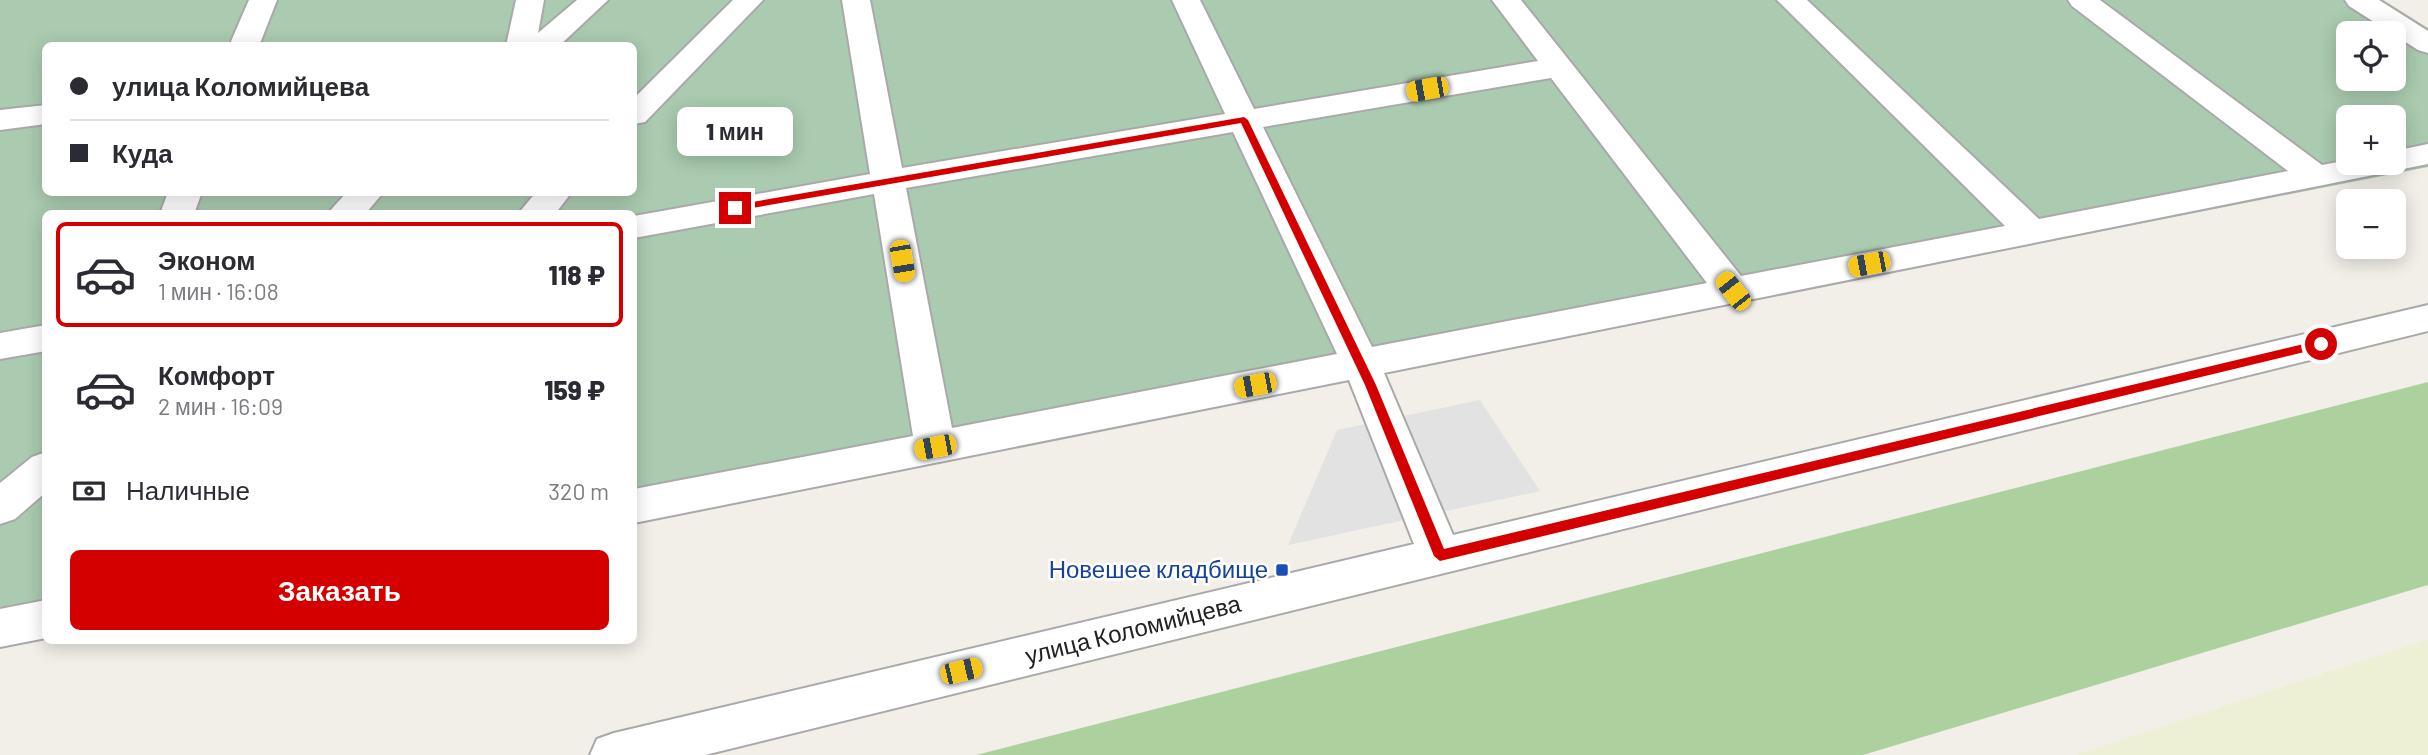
<!DOCTYPE html>
<html lang="ru">
<head>
<meta charset="utf-8">
<style>
	:root { --surface:#fff; --page:#f7f7f7; --text:#2b2b33; --muted:#7c7c81; --line:#e1e1e2; --accent:#d40000 }
	body { margin:0; font-family:Barlow,sans-serif; background:var(--page); color:var(--text); height:100vh; display:flex; flex-direction:column; font-size:26px; white-space:nowrap }
	* { box-sizing:border-box; margin:0 }
	p { font-size:23px; color:var(--muted) }
	.icon { flex:none; width:38px; height:38px; fill:none; stroke:currentColor; stroke-width:2; stroke-linecap:round; stroke-linejoin:round }
	.map { position:relative; flex:1; overflow:hidden }
	.drawer { position:absolute; left:42px; top:210px; width:595px; height:434px; display:flex; flex-direction:column; background:var(--surface); border-radius:10px; box-shadow:0 4px 18px #0003 }
	.drawer>* { flex:none }
	.top-card { position:absolute; left:42px; top:42px; width:595px; height:154px; border-radius:10px; box-shadow:0 4px 18px #0003; display:grid; align-content:center; height:154px; padding:0 28px; background:var(--surface) }
	.tools { position:absolute; left:2336px; top:21px; display:grid; gap:14px }
	.tools a { display:grid; place-items:center; width:70px; height:70px; border-radius:10px; background:var(--surface); box-shadow:0 4px 18px #0003; font-size:35px }
	.end { position:absolute; width:32px; height:32px; margin:-16px; border:9px solid #d40000; background:#fff; box-shadow:0 0 0 4px #fff }
	.from { border-radius:50% }
	.bubble { position:absolute; height:49px; border-radius:10px; background:var(--surface); box-shadow:0 4px 18px #0003; font-size:23px; font-weight:800; line-height:49px; text-align:center }
	.car { position:absolute; width:21px; height:42px; margin:-21px -10px; border-radius:9px; box-shadow:0 0 5px 2px #0007; background:linear-gradient(#f5c518 24%,#345 0 40%,#f5c518 0 76%,#345 0 86%,#f5c518 0) }
	.top-card b { display:flex; align-items:center; gap:24px; height:66px; font-size:26px }
	.top-card b+b { border-top:2px solid var(--line) }
	.top-card i { width:18px; height:18px; background:var(--text) }
	ul { padding:12px 0 0; list-style:none }
	li { display:flex; align-items:center; gap:21px; height:105px; margin:0 14px 10px; padding:0 14px; border:4px solid transparent; border-radius:10px }
	li div { flex:1 }
	li b { display:block; font-size:26px }
	li em { font-style:normal; font-weight:800 }
	li.on { border-color:var(--accent) }
	li>.icon { width:63px; height:63px; stroke-width:1.5 }
	.pay { display:flex; align-items:center; gap:18px; height:77px; padding:0 28px; font-size:26px }
	.pay p { margin-inline-start:auto }
	.cta { display:flex; gap:14px; margin-top:auto; padding:14px 28px }
	.cta a { flex:1; height:80px; border-radius:10px; background:var(--accent); color:#fff; font-size:28px; font-weight:800; line-height:80px; text-align:center }
	.map>svg:first-child { display:block }
	.farmland { fill:#eef0d5 }
	.forest { fill:#add19e }
	.cemetery { fill:#aacbaf; fill-rule:evenodd }
	.parking { fill:#e2e2e2 }
	.lines { fill:none; stroke-linecap:round; stroke-linejoin:round }
	.minor-casing { stroke:#a9a9a9; stroke-width:4 }
	.minor { fill:#fff; fill-rule:evenodd }
	.route { fill:#d40000 }
	.transit-dot { fill:#1a4fb4; stroke:#fff; stroke-width:2.5 }
	.labels { text-anchor:middle; stroke-width:5; stroke-linejoin:round; paint-order:stroke }
	.transit-label { font-size:24px; fill:#164399; stroke:#fff; text-anchor:end }
	.street-label { font-size:24px; fill:#222; stroke:#fff }
</style>
</head>
<body>
<div class="map">
<svg width="2428" height="755" viewBox="0 0 2428 755">
	<rect width="100%" height="100%" fill="#f2efe9"/>
	<path class="farmland" d="M2428 639V755H2076Z"/>
	<path class="forest" d="M2428 382V585L1863 755H976Z"/>
	<path class="cemetery" d="M0 0H2383L2428 28V167L634 520V214H46L45 636 0 644ZM2348 33H2394V79H2348ZM46 46H634V192H46ZM2348 117H2394V163H2348Z"/>
	<path class="parking" d="M1480 400 1540 491 1288 545 1337 430Z"/>
	<g class="lines">
		<g class="minor-casing">
			<path id="minor" d="M249 0H277L259 46H229Z
				M516 0H544L538 33 577 0H608L559 46H506Z
				M733 0H763L645 122 634 124V98Z
				M842 0H870L902 168 1225 114 1172 0H1200L1254 109 1538 61 1492 0H1521L1741 276 2005 226 1777 0H1807L2039 219 2288 171 2072 6 2068 0H2100L2322 165 2348 160V163H2394V151L2428 144V164L1384 373 1453 535 2428 305V331L705 755H590L597 739 614 733 1414 544 1349 380 634 523V489L913 436 874 194 634 238V216L870 174ZM1551 78 1707 283 1372 347 1263 127ZM1233 132 1337 354 952 428 906 188Z
				M2345 0H2379L2428 31V53L2418 50 2349 6Z
				M46 105V124L0 130V110Z
				M168 192H202L194 214H160Z
				M347 192H384L365 214H327Z
				M536 192H572L555 214H518Z
				M46 325V351L0 359V333Z
				M46 452V492L15 519 0 524V483L32 457Z
				M46 600V638L0 647V609Z"/>
		</g>
		<use href="#minor" class="minor"/>
	</g>
	<path class="route" d="M1244 117 1248 120 1376 385 1444 549 2321 340 2327 344 2321 348 1440 561 1434 556 1365 385 1241 123 735 211 730 208 735 205Z"/>
	<rect class="transit-dot" x="1275" y="563" width="14" height="14" rx="3.5"/>
	<g class="labels">
		<g class="transit-label">
			<text x="1268" y="578">Новешее кладбище</text>
		</g>
		<g class="street-label">
			<text transform="translate(1133 630) rotate(-14)" y="8">улица Коломийцева</text>
		</g>
	</g>
</svg>
<div class="tools">
<a><svg class="icon" aria-label="locate" viewBox="0 0 24 24"><circle cx="12" cy="12" r="6"/><path d="M12 2v4M12 18v4M2 12h4M18 12h4"/></svg></a>
<a>+</a>
<a>−</a>
</div>
<i class="end from" style="left:2321px;top:344px"></i>
<i class="end" style="left:735px;top:208px"></i>
<div class="bubble" style="left:677px;top:107px;width:116px">1 мин</div>
<i class="car" style="left:1427px;top:89px;rotate:260deg"></i>
<i class="car" style="left:902px;top:261px;rotate:170deg"></i>
<i class="car" style="left:1869px;top:264px;rotate:259deg"></i>
<i class="car" style="left:1733px;top:291px;rotate:322deg"></i>
<i class="car" style="left:1255px;top:385px;rotate:259deg"></i>
<i class="car" style="left:935px;top:447px;rotate:259deg"></i>
<i class="car" style="left:961px;top:671px;rotate:77deg"></i>
<div class="top-card">
<b><i class="from"></i>улица Коломийцева</b>
<b><i></i>Куда</b>
</div>
<section class="drawer">
<ul>
<li class="on"><svg class="icon" aria-label="car" viewBox="0 0 24 24"><path d="M5 17H2v-5l4-1 3-4h7l3 4 3 1v5h-3M9 17h6M6 11h13"/><circle cx="7" cy="17" r="2"/><circle cx="17" cy="17" r="2"/></svg><div><b>Эконом</b><p>1 мин · 16:08</p></div><em>118 ₽</em></li>
<li><svg class="icon" aria-label="car" viewBox="0 0 24 24"><path d="M5 17H2v-5l4-1 3-4h7l3 4 3 1v5h-3M9 17h6M6 11h13"/><circle cx="7" cy="17" r="2"/><circle cx="17" cy="17" r="2"/></svg><div><b>Комфорт</b><p>2 мин · 16:09</p></div><em>159 ₽</em></li>
</ul>
<div class="pay"><svg class="icon" aria-label="cash" viewBox="0 0 24 24"><path d="M3 7h18v10H3z"/><circle cx="12" cy="12" r="2"/></svg>Наличные<p>320 m</p></div>
<div class="cta"><a>Заказать</a></div>
</section>
</div>
</body>
</html>
